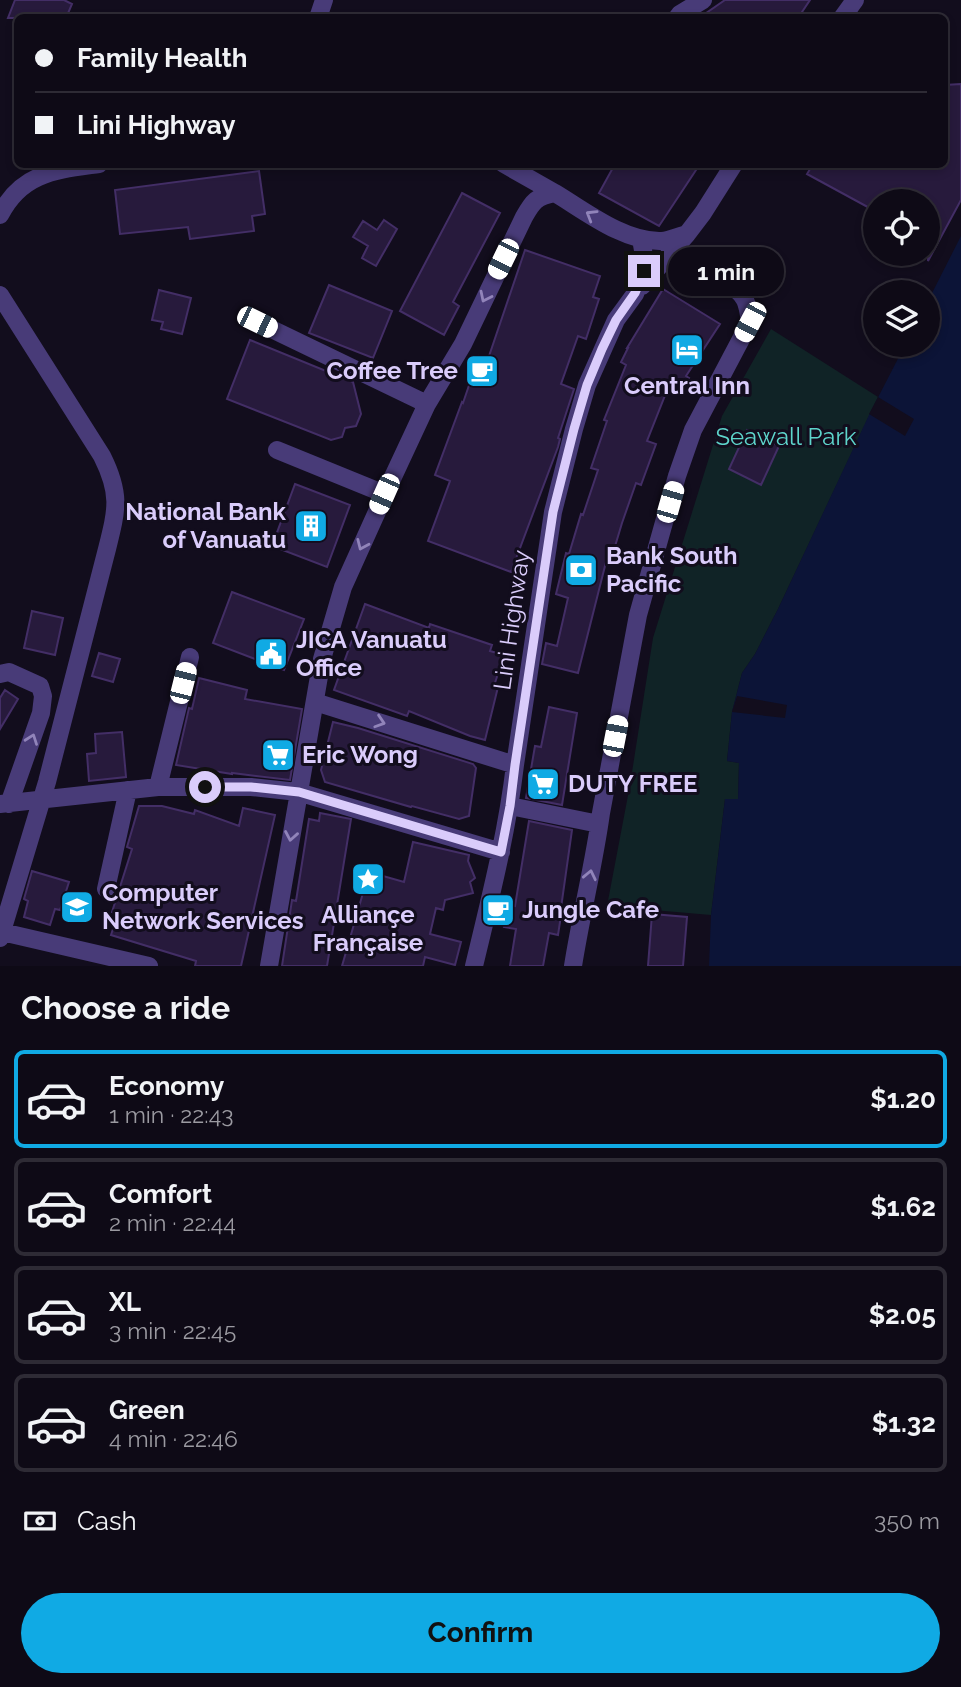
<!DOCTYPE html>
<html lang="en">
<head>
<meta charset="utf-8">
<style>
	:root { --surface:#0e0a16; --page:#1c1823; --text:#f1f3f6; --muted:#9b9aa1; --line:#2e2b35; --accent:#10aae4 }
	body { margin:0; font-family:Raleway,sans-serif; background:var(--page); color:var(--text); height:100vh; display:flex; flex-direction:column; font-size:26px; white-space:nowrap }
	* { box-sizing:border-box; margin:0 }
	p { font-size:23px; color:var(--muted) }
	.icon { flex:none; width:38px; height:38px; fill:none; stroke:currentColor; stroke-width:2; stroke-linecap:round; stroke-linejoin:round }
	.map { position:relative; height:966px; overflow:hidden }
	.side { display:flex; flex-direction:column; background:var(--surface); flex:1 }
	.side>* { flex:none }
	.banner { position:absolute; left:14px; top:14px; width:934px; height:154px; border-radius:10px; box-shadow:0 4px 10px #0003,0 0 0 2px var(--line); display:grid; align-content:center; height:154px; padding:0 21px; background:var(--surface) }
	.buttons { position:absolute; left:863px; top:189px; display:grid; gap:14px }
	.buttons a { display:grid; place-items:center; width:77px; height:77px; border-radius:50%; background:var(--surface); box-shadow:0 4px 10px #0003,0 0 0 2px var(--line); font-size:35px }
	.end { position:absolute; width:32px; height:32px; margin:-16px; border:9px solid #daccfb; background:#111; box-shadow:0 0 0 4px #111 }
	.from { border-radius:50% }
	.bubble { position:absolute; height:49px; border-radius:24px; background:var(--surface); box-shadow:0 4px 10px #0003,0 0 0 2px var(--line); font-size:23px; font-weight:700; line-height:49px; text-align:center }
	.car { position:absolute; width:21px; height:42px; margin:-21px -10px; border-radius:9px; box-shadow:0 0 5px 2px #0007; background:linear-gradient(#fff 24%,#345 0 40%,#fff 0 76%,#345 0 86%,#fff 0) }
	.banner b { display:flex; align-items:center; gap:24px; height:66px; font-size:26px }
	.banner b+b { border-top:2px solid var(--line) }
	.banner i { width:18px; height:18px; background:var(--text) }
	ul { padding:0; list-style:none }
	li { display:flex; align-items:center; gap:21px; height:98px; margin:0 14px 10px; padding:0 7px; border:4px solid var(--line); border-radius:10px }
	li div { flex:1 }
	li b { display:block; font-size:26px }
	li em { font-style:normal; font-weight:700 }
	li.active { border-color:var(--accent) }
	li>.icon { width:63px; height:63px; stroke-width:1.5 }
	h2 { padding:0 21px; font-size:32px; line-height:84px }
	.pay { display:flex; align-items:center; gap:18px; height:77px; padding:0 21px; font-size:26px }
	.pay p { margin-inline-start:auto }
	.primary-button { display:flex; gap:14px; margin-top:auto; padding:14px 21px }
	.primary-button a { flex:1; height:80px; border-radius:42px; background:var(--accent); color:#111; font-size:28px; font-weight:700; line-height:80px; text-align:center }
	.map>svg:first-child { display:block }
	.green { fill:#102326 }
	.water { fill:#0c1437 }
	.pier { fill:#120d1d }
	.building { fill:#271a3c; stroke:#432e66; stroke-width:2 }
	.lines { fill:none; stroke-linecap:round; stroke-linejoin:round }
	.minor { stroke:#483b78; stroke-width:18 }
	.oneway { stroke:#9184ba }
	.route { stroke:#daccfb; stroke-width:9 }
	.labels { text-anchor:middle; stroke-width:6; stroke-linejoin:round; paint-order:stroke }
	.poi-label { font-size:24px; font-weight:bold; fill:#daccfb; stroke:#120d1d; text-anchor:start }
	.park-label { font-size:24px; fill:#5ed5cc; stroke:#120d1d }
	.street-label { font-size:24px; fill:#daccfb; stroke:#120d1d }
</style>
</head>
<body>
<div class="map">
<svg width="961" height="966" viewBox="0 0 961 966">
	<rect width="100%" height="100%" fill="#120d1d"/>
	<path class="green" d="M771 329 878 397 778 609 755 654 742 673 732 712 727 761 739 763 738 799H725L711 915 607 906 630 785 653 638 722 416Z"/>
	<path class="water" d="M961 236V966H709L711 915 725 799H738L739 763 727 761 732 712 742 673 755 654 778 609 869 415 905 345H928V301Z"/>
	<path class="pier" d="M878 397 914 419 905 436 869 414Z
		M737 696 787 705 785 718 732 712Z"/>
	<path class="building" d="M15 0H64L72 4 66 18H8Z
		M725 0H810L798 18H699Z
		M961 84V200L928 261V201H875V211L807 174 813 164H945V85Z
		M615 164H700L659 226 599 193Z
		M259 171 265 214 252 216 254 231 190 239 188 227 120 234 115 190Z
		M462 193 500 213 453 302 459 306 444 335 400 311Z
		M384 220 397 229 376 266 362 258 368 246 353 237 363 221 377 230Z
		M525 250 600 276 593 297 599 299 586 339 578 336 561 384 574 389 558 438 560 439 558 447 511 572 428 541 450 481 435 475 462 402 463 403 479 356 488 359Z
		M329 285 392 311 373 358 309 333Z
		M663 289 720 324 686 376 689 378 678 394 668 388 647 441 656 444 641 485 636 483 622 523 610 563 606 562 578 673 542 664 546 643 557 646 568 598 556 594 566 553 569 554 581 514 583 515 598 470 591 468 607 421 604 420 626 365 621 362 628 348H627Z
		M159 290 191 298 182 334 161 329 163 322 152 320Z
		M250 340 353 382 361 414 356 426 345 428 342 437 331 440 227 399Z
		M747 430 779 446 761 485 729 469Z
		M295 484 350 505 327 567 272 546Z
		M232 592 304 619 284 670 213 643Z
		M365 604 429 628 430 624 492 645 490 651 504 655 494 686 498 687 485 740 470 736 409 711 407 716 334 690Z
		M32 611 63 618 55 655 24 648Z
		M99 653 120 659 113 682 92 676Z
		M199 678 247 690 245 699 302 709 290 780 232 773V774L176 765 189 708 192 709Z
		M5 690 18 699 0 729V698Z
		M549 707 577 713 562 805 526 798 535 746 541 747Z
		M333 722 358 728 473 764 476 768 469 816 459 819 412 806 411 807 325 782 321 770Z
		M122 732 126 777 89 781 87 754 96 753 95 734Z
		M139 806H162L194 814 195 810 239 826 243 808 275 815 241 966H195L196 961 111 935 118 914 112 912 132 849 127 847Z
		M320 813 351 819 327 966H282L292 900 296 901 309 819 319 821Z
		M529 821 572 830 561 908 562 909 558 935 549 933 543 966H510L516 929 504 927 508 905 515 906Z
		M413 842 469 855 468 861 475 878 470 882 473 893 445 900 443 910 436 908 430 934 461 942 455 965 425 957 423 966H342L369 872 404 882Z
		M32 871 69 882 60 910 55 909 50 925 24 917 28 901 24 899Z
		M652 914 687 917 683 966H648Z"/>
	<g class="lines">
		<path class="minor" d="M318 18 324 0
			M677 18 680 14 703 0
			M842 18 855 0
			M504 164 555 193
			M0 215C22 172 57 170 99 164
			M642 286 687 234 703 213 734 164
			M0 295 102 456C121 494 117 509 107 549L47 782 0 938
			M257 322 427 404
			M277 450 385 494
			M0 674 9 672 40 686 43 696 41 713 9 804
			M315 702 515 765
			M158 787 190 657
			M0 804 158 787H251L298 792 501 852
			M510 806 599 824
			M106 889 128 790
			M2 932 149 966
			M269 966 322 659 343 587 385 494 427 404 463 344 524 217C533 201 536 197 555 193 585 211 624 242 661 241 669 241 679 236 687 234
			M474 966C490 899 507 833 515 765L553 512 574 429 587 385 616 320 635 294 644 271V256L641 239
			M573 966C581 915 594 864 601 813L638 615 677 476 693 430 750 322C749 316 748 306 745 300 733 278 691 265 669 254"/>
	</g>
	<defs><path id="oneway-chevron" d="M-2-3.5L2.5 0L-2 3.5" fill="none" stroke-width="1.6" stroke-linecap="round" stroke-linejoin="round" transform="scale(1.75)"/></defs>
	<g class="oneway">
		<use href="#oneway-chevron" transform="translate(591 215) rotate(-149)"/>
		<use href="#oneway-chevron" transform="translate(485 297) rotate(116)"/>
		<use href="#oneway-chevron" transform="translate(362 545) rotate(114)"/>
		<use href="#oneway-chevron" transform="translate(380 722) rotate(18)"/>
		<use href="#oneway-chevron" transform="translate(32 739) rotate(-70)"/>
		<use href="#oneway-chevron" transform="translate(291 836) rotate(100)"/>
		<use href="#oneway-chevron" transform="translate(590 875) rotate(-78)"/>
	</g>
	<g class="lines">
		<path class="route" d="M205 787H251L299 792 501 852 510 806 515 765 553 512 574 429 587 385 602 349 616 320 635 293 644 271"/>
	</g>
	<defs>
		<g id="hotel-square" transform="scale(1.75)"><rect x="-9" y="-9" width="18" height="18" rx="4" fill="#10aae4" stroke="#120d1d"/><path d="M-6-4.5h1.5V1H6V5H4.5V3h-9V5H-6ZM-4 0a1.8 1.8 0 1 1 3.6 0ZM.5 0V-2.5h3Q6-2.5 6 0Z" fill="#fff"/></g>
		<g id="cafe-square" transform="scale(1.75)"><rect x="-9" y="-9" width="18" height="18" rx="4" fill="#10aae4" stroke="#120d1d"/><path d="M-5.5-4.5H6V0H3Q3 3.5 0 3.5H-2.5Q-5.5 3.5-5.5 0ZM3-3.2v2h1.7v-2ZM-6 4.5H4V6H-6Z" fill="#fff"/></g>
		<g id="building-square" transform="scale(1.75)"><rect x="-9" y="-9" width="18" height="18" rx="4" fill="#10aae4" stroke="#120d1d"/><path d="M-4-6H4V6H1V3H-1V6H-4ZM-2.5-4.3h1.7v1.8h-1.7ZM.8-4.3h1.7v1.8H.8ZM-2.5-1h1.7V.8h-1.7ZM.8-1h1.7V.8H.8Z" fill="#fff"/></g>
		<g id="bank-square" transform="scale(1.75)"><rect x="-9" y="-9" width="18" height="18" rx="4" fill="#10aae4" stroke="#120d1d"/><path d="M-6-4H6V4H-6ZM0-2.3a2.3 2.3 0 1 0 0 4.6a2.3 2.3 0 1 0 0-4.6Z" fill="#fff"/></g>
		<g id="civic-square" transform="scale(1.75)"><rect x="-9" y="-9" width="18" height="18" rx="4" fill="#10aae4" stroke="#120d1d"/><path d="M-.6-6.5H3V-4.5H.6V-3L4-1V1h2V6H-6V1h2V-1L-.6-3ZM-1.2 2.5V6h2.4V2.5Z" fill="#fff"/></g>
		<g id="supermarket-square" transform="scale(1.75)"><rect x="-9" y="-9" width="18" height="18" rx="4" fill="#10aae4" stroke="#120d1d"/><path d="M-6-5.5h2.5l.6 2H6L4.5 2H-2.5L-4.4-4H-6ZM-1.5 3.2a1.3 1.3 0 1 0 .1 0ZM3 3.2a1.3 1.3 0 1 0 .1 0Z" fill="#fff"/></g>
		<g id="sight-square" transform="scale(1.75)"><rect x="-9" y="-9" width="18" height="18" rx="4" fill="#10aae4" stroke="#120d1d"/><path d="M0-6L1.8-2.2L6-1.7L2.9 1.2L3.7 5.4L0 3.3L-3.7 5.4L-2.9 1.2L-6-1.7L-1.8-2.2Z" fill="#fff"/></g>
		<g id="school-square" transform="scale(1.75)"><rect x="-9" y="-9" width="18" height="18" rx="4" fill="#10aae4" stroke="#120d1d"/><path d="M0-5L7-2L0 1L-7-2ZM-4 1L0 2.5L4 1V4Q0 6-4 4Z" fill="#fff"/></g>
	</defs>
	<g fill-rule="evenodd">
		<use href="#hotel-square" x="687" y="350"/>
		<use href="#cafe-square" x="482" y="371"/>
		<use href="#building-square" x="311" y="526"/>
		<use href="#bank-square" x="581" y="570"/>
		<use href="#civic-square" x="271" y="654"/>
		<use href="#supermarket-square" x="278" y="755"/>
		<use href="#supermarket-square" x="543" y="784"/>
		<use href="#sight-square" x="368" y="879"/>
		<use href="#school-square" x="77" y="907"/>
		<use href="#cafe-square" x="498" y="910"/>
	</g>
	<g class="labels">
		<g class="poi-label">
			<text x="458" y="379" text-anchor="end">Coffee Tree</text>
			<text x="687" y="394" text-anchor="middle">Central Inn</text>
			<text x="286" y="520" text-anchor="end">National Bank<tspan x="286" dy="28">of Vanuatu</tspan></text>
			<text x="606" y="564">Bank South<tspan x="606" dy="28">Pacific</tspan></text>
			<text x="296" y="648">JICA Vanuatu<tspan x="296" dy="28">Office</tspan></text>
			<text x="302" y="763">Eric Wong</text>
			<text x="568" y="792">DUTY FREE</text>
			<text x="102" y="901">Computer<tspan x="102" dy="28">Network Services</tspan></text>
			<text x="522" y="918">Jungle Cafe</text>
			<text x="368" y="923" text-anchor="middle">Alliançe<tspan x="368" dy="28">Française</tspan></text>
		</g>
		<g class="park-label">
			<text x="786" y="445">Seawall Park</text>
		</g>
		<g class="street-label">
			<text transform="translate(512 620) rotate(-82)" y="8">Lini Highway</text>
		</g>
	</g>
</svg>
<div class="buttons">
<a><svg class="icon" aria-label="locate" viewBox="0 0 24 24"><circle cx="12" cy="12" r="6"/><path d="M12 2v4M12 18v4M2 12h4M18 12h4"/></svg></a>
<a><svg class="icon" aria-label="layers" viewBox="0 0 24 24"><path d="M12 4l9 5-9 5-9-5zM3 14l9 5 9-5"/></svg></a>
</div>
<i class="end from" style="left:205px;top:787px"></i>
<i class="end" style="left:644px;top:271px"></i>
<div class="bubble" style="left:668px;top:247px;width:116px">1 min</div>
<i class="car" style="left:503px;top:259px;rotate:206deg"></i>
<i class="car" style="left:257px;top:322px;rotate:116deg"></i>
<i class="car" style="left:750px;top:322px;rotate:208deg"></i>
<i class="car" style="left:384px;top:494px;rotate:204deg"></i>
<i class="car" style="left:670px;top:502px;rotate:16deg"></i>
<i class="car" style="left:183px;top:683px;rotate:14deg"></i>
<i class="car" style="left:615px;top:736px;rotate:11deg"></i>
<div class="banner">
<b><i class="from"></i>Family Health</b>
<b><i></i>Lini Highway</b>
</div>
</div>
<section class="side">
<h2>Choose a ride</h2>
<ul>
<li class="active"><svg class="icon" aria-label="car" viewBox="0 0 24 24"><path d="M5 17H2v-5l4-1 3-4h7l3 4 3 1v5h-3M9 17h6M6 11h13"/><circle cx="7" cy="17" r="2"/><circle cx="17" cy="17" r="2"/></svg><div><b>Economy</b><p>1 min · 22:43</p></div><em>$1.20</em></li>
<li><svg class="icon" aria-label="car" viewBox="0 0 24 24"><path d="M5 17H2v-5l4-1 3-4h7l3 4 3 1v5h-3M9 17h6M6 11h13"/><circle cx="7" cy="17" r="2"/><circle cx="17" cy="17" r="2"/></svg><div><b>Comfort</b><p>2 min · 22:44</p></div><em>$1.62</em></li>
<li><svg class="icon" aria-label="car" viewBox="0 0 24 24"><path d="M5 17H2v-5l4-1 3-4h7l3 4 3 1v5h-3M9 17h6M6 11h13"/><circle cx="7" cy="17" r="2"/><circle cx="17" cy="17" r="2"/></svg><div><b>XL</b><p>3 min · 22:45</p></div><em>$2.05</em></li>
<li><svg class="icon" aria-label="car" viewBox="0 0 24 24"><path d="M5 17H2v-5l4-1 3-4h7l3 4 3 1v5h-3M9 17h6M6 11h13"/><circle cx="7" cy="17" r="2"/><circle cx="17" cy="17" r="2"/></svg><div><b>Green</b><p>4 min · 22:46</p></div><em>$1.32</em></li>
</ul>
<div class="pay"><svg class="icon" aria-label="cash" viewBox="0 0 24 24"><path d="M3 7h18v10H3z"/><circle cx="12" cy="12" r="2"/></svg>Cash<p>350 m</p></div>
<div class="primary-button"><a>Confirm</a></div>
</section>
</body>
</html>
